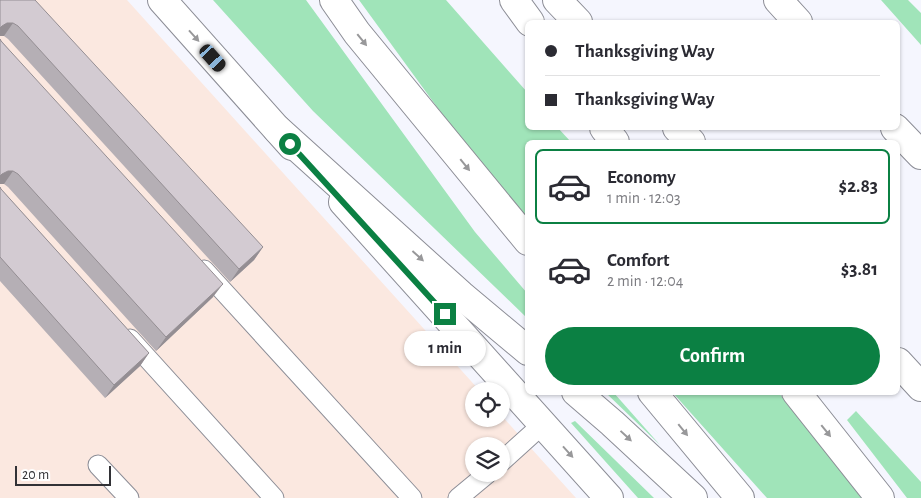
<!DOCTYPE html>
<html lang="en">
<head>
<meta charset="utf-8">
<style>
	:root { --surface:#fff; --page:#f7f7f7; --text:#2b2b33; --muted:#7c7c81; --line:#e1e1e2; --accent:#0b8043 }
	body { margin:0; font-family:"Alegreya Sans",sans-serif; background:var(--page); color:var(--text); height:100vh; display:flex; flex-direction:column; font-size:19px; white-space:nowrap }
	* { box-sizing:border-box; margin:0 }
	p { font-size:16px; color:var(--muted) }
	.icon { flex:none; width:28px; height:28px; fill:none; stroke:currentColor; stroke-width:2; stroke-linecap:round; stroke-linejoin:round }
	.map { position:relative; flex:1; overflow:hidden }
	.panel { position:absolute; left:525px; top:140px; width:375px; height:255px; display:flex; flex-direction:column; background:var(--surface); border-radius:8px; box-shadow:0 1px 4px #0004 }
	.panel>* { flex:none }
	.top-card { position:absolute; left:525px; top:20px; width:375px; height:110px; border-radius:8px; box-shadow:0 1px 4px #0004; display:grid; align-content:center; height:110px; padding:0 20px; background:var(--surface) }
	.buttons { position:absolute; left:465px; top:382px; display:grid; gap:10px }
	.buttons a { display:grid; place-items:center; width:45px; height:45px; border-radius:50%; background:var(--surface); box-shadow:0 1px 4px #0004; font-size:25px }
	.scale { position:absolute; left:15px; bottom:12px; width:96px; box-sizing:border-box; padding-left:5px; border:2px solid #323236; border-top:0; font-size:14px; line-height:18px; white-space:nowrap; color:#323236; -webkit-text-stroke:4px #fff; paint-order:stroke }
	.end { position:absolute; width:22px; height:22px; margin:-11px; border:6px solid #0b8043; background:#fff; box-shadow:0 0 0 2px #fff }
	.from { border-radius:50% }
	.bubble { position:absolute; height:35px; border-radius:18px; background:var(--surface); box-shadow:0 1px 4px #0004; font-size:16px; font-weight:700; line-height:35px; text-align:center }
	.car { position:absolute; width:15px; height:30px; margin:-15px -8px; border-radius:6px; box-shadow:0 0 4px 1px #0007; background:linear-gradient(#222 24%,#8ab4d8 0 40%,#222 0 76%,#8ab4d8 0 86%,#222 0) }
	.top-card b { display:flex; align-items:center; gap:18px; height:48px; font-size:19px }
	.top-card b+b { border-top:1px solid var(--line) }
	.top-card i { width:12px; height:12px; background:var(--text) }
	ul { padding:9px 0 0; list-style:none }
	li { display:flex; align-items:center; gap:15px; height:75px; margin:0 10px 8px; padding:0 10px; border:2px solid transparent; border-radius:8px }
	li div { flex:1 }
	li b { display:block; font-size:19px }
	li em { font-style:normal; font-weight:700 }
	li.current { border-color:var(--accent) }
	li>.icon { width:45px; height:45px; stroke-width:1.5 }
	.primary-button { display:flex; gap:10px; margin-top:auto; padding:10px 20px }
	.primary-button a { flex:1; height:58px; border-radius:30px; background:var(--accent); color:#fff; font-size:20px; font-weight:700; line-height:58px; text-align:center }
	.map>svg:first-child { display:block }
	.commercial { fill:#fbe8e0; fill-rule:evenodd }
	.green { fill:#a0e4b9 }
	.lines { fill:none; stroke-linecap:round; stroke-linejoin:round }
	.service-casing { stroke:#8c8d96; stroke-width:21 }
	.secondary-casing { stroke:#8c8d96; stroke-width:30 }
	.motorway-casing { stroke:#8c8d96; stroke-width:30 }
	.service { stroke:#fff; stroke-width:19 }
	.secondary { stroke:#fff; stroke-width:28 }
	.motorway { stroke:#fff; stroke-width:28 }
	.wall { fill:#b5afb5 }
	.shaded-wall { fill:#948e93 }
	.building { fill:#d3cbd2; stroke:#948e93 }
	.oneway { fill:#98989a }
	.route { stroke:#0b8043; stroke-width:6 }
</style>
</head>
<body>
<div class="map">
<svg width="921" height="498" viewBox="0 0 921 498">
	<rect width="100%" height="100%" fill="#f5f6fe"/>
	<path class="commercial" d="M0 0H127L480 391H474V419H501V415L576 498H0ZM474 446H501V474H474Z"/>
	<path class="green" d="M213 0H306L475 232 527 293V318L313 111Z
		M359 0H446L527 92 528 128H558L571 142H528L527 226 493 184Z
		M881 0H908L921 13V45Z
		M606 393H614L660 445Z
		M673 393H779L862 498H767Z
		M856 411 921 482V498H907L847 420Z
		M575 421 654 498H638L571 423Z"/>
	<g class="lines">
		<g class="service-casing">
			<path id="service" d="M204 270 412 498
				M130 339 274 498
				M501 462 543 424
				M98 465 129 498
				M458 498 487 474"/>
		</g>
		<g class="secondary-casing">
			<path id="secondary" d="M162 0 292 146
				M343 202 609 498"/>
		</g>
		<g class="motorway-casing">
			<path id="motorway" d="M334 0 357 33 528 241
				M514 0 530 22
				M557 0 578 22
				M778 0 798 22
				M604 128 615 142
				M677 128 691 142
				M895 128 921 155
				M277 129 461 295 528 351
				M898 362 921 387
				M576 392 612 423 693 498
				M652 392 740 498
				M796 392 880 498"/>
		</g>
		<use href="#service" class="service"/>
		<use href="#secondary" class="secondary"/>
		<use href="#motorway" class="motorway"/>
	</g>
	<path class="wall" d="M0 0 263 247 254 260 230 282 8 39 4 36H0Z
		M0 39 213 297 156 351 8 187 4 184H0Z
		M0 187 1 189 149 353 140 366 105 398 0 281Z"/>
	<path class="shaded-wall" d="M7 23H13L4 36H0V28L2 26Z
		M8 171H13L4 184H0V176L2 174Z
		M263 247 254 260 230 282 239 269Z
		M223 284 213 297 156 351 166 337Z
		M149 353 140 366 105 398 114 385Z"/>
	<path class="building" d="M0 0H35L263 247 239 269 18 26 13 23H7L2 26 0 28Z
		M0 39 1 41 223 284 166 337 18 174 13 171H8L2 174 0 176Z
		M0 187 1 189 149 353 114 385 0 257Z"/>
	<defs><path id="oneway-solid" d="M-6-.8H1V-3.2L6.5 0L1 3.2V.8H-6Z" transform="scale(1.25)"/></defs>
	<g class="oneway">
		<use href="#oneway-solid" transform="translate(194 36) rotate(48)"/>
		<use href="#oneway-solid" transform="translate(362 40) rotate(51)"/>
		<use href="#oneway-solid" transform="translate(465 165) rotate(51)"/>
		<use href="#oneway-solid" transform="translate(418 256) rotate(42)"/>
		<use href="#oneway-solid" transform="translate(683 430) rotate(51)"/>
		<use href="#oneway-solid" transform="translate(826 431) rotate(51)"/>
		<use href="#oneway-solid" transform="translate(626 436) rotate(43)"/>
		<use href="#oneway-solid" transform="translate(568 452) rotate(48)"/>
	</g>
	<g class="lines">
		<path class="route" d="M290 144 445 314"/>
	</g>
</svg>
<div class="buttons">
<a><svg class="icon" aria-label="locate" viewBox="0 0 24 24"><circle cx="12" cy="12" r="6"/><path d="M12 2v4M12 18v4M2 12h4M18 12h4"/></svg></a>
<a><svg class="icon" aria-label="layers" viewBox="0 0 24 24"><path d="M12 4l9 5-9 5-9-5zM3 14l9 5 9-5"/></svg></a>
</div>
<div class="scale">20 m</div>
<i class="end from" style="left:290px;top:144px"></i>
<i class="end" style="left:445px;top:314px"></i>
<div class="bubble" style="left:404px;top:331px;width:82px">1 min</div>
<i class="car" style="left:213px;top:58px;rotate:138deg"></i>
<div class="top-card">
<b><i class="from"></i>Thanksgiving Way</b>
<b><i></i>Thanksgiving Way</b>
</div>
<section class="panel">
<ul>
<li class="current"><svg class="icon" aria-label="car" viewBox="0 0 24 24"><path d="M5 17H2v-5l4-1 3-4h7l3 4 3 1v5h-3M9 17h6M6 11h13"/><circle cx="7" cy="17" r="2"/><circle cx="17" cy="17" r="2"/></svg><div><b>Economy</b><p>1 min · 12:03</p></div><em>$2.83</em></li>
<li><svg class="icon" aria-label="car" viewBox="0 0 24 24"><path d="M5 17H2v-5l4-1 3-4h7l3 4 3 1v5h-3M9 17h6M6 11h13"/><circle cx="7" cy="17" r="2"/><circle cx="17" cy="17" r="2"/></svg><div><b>Comfort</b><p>2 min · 12:04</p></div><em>$3.81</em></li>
</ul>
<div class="primary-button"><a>Confirm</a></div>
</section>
</div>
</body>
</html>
